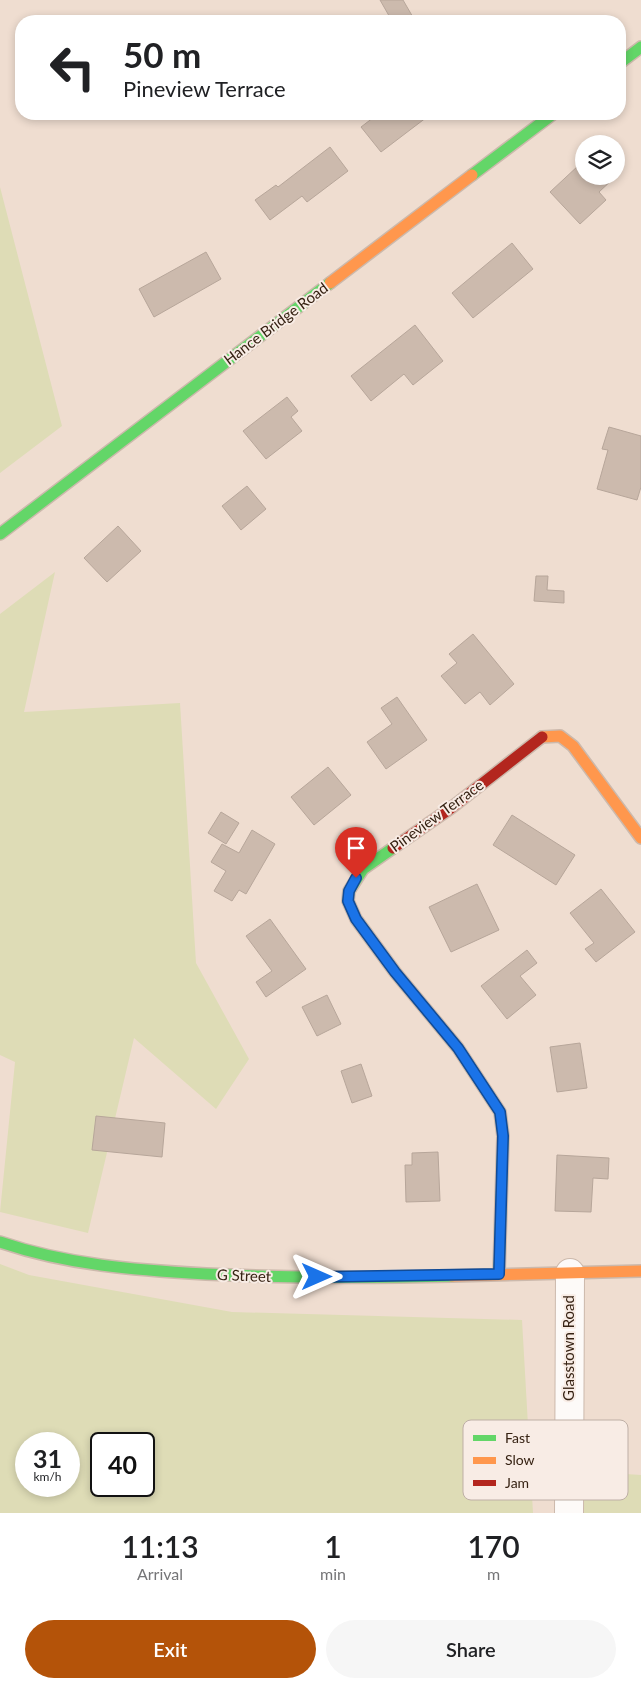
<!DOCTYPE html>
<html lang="en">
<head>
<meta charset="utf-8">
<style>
	body { margin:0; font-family:Lato,sans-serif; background:#f6f6f6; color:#202124; height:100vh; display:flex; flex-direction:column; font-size:19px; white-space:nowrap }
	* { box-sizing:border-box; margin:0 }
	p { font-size:16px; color:#757577 }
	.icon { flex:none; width:28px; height:28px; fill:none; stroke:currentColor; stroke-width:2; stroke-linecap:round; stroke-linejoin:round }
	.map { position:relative; height:1513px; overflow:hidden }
	.side { display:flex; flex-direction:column; background:#fff; flex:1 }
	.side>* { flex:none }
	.guide { position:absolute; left:15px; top:15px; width:611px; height:105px; border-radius:20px; box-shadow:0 2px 8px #0003; background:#fff; color:#202124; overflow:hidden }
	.buttons { position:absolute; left:575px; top:135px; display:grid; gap:10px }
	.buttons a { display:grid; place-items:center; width:50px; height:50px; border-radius:50%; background:#fff; box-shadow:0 2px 8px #0003; font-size:25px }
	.speed { position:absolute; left:15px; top:1432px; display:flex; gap:10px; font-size:25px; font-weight:700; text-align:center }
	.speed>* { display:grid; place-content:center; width:65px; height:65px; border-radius:50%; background:#fff; box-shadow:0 2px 8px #0003; line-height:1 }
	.speed small { font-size:12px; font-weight:400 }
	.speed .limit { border:2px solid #111; border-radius:8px; background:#fff; color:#111 }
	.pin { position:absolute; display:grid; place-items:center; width:42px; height:42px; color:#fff; margin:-51px -21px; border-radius:50% 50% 50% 0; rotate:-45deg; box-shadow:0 0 5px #0007 }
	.pin .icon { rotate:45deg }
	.me { position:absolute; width:55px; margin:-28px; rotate:90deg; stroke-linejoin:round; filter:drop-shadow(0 0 4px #0008) }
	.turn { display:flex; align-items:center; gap:18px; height:105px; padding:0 25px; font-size:22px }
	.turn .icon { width:65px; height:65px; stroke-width:2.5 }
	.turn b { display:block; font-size:35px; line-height:42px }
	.eta { display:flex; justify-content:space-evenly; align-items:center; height:85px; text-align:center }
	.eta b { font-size:30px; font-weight:600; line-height:35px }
	.cta { display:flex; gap:10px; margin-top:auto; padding:10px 25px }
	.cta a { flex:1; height:58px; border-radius:30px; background:#b45309; color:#fff; font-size:20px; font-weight:600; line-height:58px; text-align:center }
	.cta a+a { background:#f6f6f6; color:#202124 }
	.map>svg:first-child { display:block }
	.green { fill:#dedcb6; fill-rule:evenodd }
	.building { fill:#ccbaad; stroke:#b7a69a }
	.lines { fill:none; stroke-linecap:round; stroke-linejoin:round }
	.street-casing { stroke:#ccb9ac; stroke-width:30 }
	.fast-casing { stroke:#ccb9ac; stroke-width:14 }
	.slow-casing { stroke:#ccb9ac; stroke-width:14 }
	.jam-casing { stroke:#ccb9ac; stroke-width:14 }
	.street { stroke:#fdfaf8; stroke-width:28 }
	.fast { stroke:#63d668; stroke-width:11 }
	.slow { stroke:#ff974d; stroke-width:11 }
	.jam { stroke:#b3261e; stroke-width:11 }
	.route-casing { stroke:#114b97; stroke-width:12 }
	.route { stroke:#1a73e8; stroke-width:9 }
	.labels { text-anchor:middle; stroke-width:4; stroke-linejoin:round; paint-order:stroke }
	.street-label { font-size:15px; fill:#362213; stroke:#f8ece5 }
	.key { fill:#f8ece5; stroke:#beafa6; stroke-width:1 }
	.key-label { font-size:14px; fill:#362213 }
</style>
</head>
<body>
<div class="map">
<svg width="641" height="1513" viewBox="0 0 641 1513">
	<rect width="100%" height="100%" fill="#efddd0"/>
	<path class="green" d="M0,187L62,426L0,473Z
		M55,572L24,712L180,703L196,963L249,1059L216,1109L134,1038L88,1233L0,1212L15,1062L0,1055V614Z
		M0,1264L29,1275L232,1312L522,1320L533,1513H0ZM26,1444H69V1486H26ZM101,1444H144V1486H101Z
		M578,1471L641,1475V1513H579Z"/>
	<path class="building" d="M380,0H403L414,19L392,21Z
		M378,114H431L381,152L361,127Z
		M330,147L348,171L307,202L302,196L270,220L255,200L276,185L278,187Z
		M579,165L584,169V176L614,178L599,192L606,200L580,224L550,192Z
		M512,243L533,269L473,318L452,293Z
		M206,252L221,279L154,317L139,289Z
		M415,325L443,361L413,385L404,374L371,401L351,376Z
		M287,397L298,411L291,417L302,431L266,459L243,431Z
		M609,427L641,436V487L637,500L597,489L608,450L602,449Z
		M247,486L266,509L241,530L222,506Z
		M118,526L141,551L107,582L84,558Z
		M536,576H548L547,590L564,591V603L534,601Z
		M473,634L514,684L490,705L480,692L465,704L441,676L457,663L449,654Z
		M397,697L427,740L386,769L367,742L392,724L381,708Z
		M328,767L351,795L314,825L291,797Z
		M221,812L239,823L226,844L208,833Z
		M512,815L575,855L556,885L493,845Z
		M252,830L275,844L246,894L239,890L232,901L214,891L226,871L211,862L222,844L239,853Z
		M477,884L499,930L451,952L429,907Z
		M601,889L635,932L596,962L585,949L594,943L570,913Z
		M270,919L306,969L266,997L256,982L272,971L246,936Z
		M527,950L537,963L520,976L536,995L507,1019L481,986Z
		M327,995L341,1024L317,1036L302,1007Z
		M580,1043L587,1088L557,1092L550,1047Z
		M361,1064L372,1096L352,1103L341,1071Z
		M96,1116L165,1123L162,1157L92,1150Z
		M438,1152L440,1201L406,1202L405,1165H412V1153Z
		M557,1155L609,1158L608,1179L593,1178L591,1212L555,1211Z"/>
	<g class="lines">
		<defs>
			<path id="street" d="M569,1513L570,1273"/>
			<path id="fast" d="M620,63L641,47
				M472,175L553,114
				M0,534L330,283
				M393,848L363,869L349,891L348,901L356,919L395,972L458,1048L500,1112L503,1136L499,1274
				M0,1242C67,1265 135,1270 206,1274C288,1278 370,1278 452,1276"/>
			<path id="slow" d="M330,283L472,175
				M542,737L560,736L573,746L641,838
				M452,1276L641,1271"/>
			<path id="jam" d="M393,848L451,808L542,737"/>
		</defs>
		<use href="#street" class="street-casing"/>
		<use href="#fast" class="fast-casing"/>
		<use href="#slow" class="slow-casing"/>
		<use href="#jam" class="jam-casing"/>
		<use href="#street" class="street"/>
		<use href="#fast" class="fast"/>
		<use href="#slow" class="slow"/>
		<use href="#jam" class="jam"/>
	</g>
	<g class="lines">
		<defs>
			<path id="route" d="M317,1277L499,1274L503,1136L500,1112L458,1048L395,972L356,919L348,901L349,891L356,878"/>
		</defs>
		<use href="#route" class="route-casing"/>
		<use href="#route" class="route"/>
	</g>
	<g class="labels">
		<g class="street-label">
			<text transform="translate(276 324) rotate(-37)" y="5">Hance Bridge Road</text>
			<text transform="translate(437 816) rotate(-36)" y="5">Pineview Terrace</text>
			<text transform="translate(244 1276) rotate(2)" y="5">G Street</text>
			<text transform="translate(569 1348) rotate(-90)" y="5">Glasstown Road</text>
		</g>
	</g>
	<rect x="463" y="1420" width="165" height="80" rx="8" class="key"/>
	<rect x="473" y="1435" width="23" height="6" fill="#63d668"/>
	<rect x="473" y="1457" width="23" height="7" fill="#ff974d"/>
	<rect x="473" y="1480" width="23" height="6" fill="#b3261e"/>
	<g class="key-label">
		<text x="505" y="1443">Fast</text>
		<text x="505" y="1465">Slow</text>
		<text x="505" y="1488">Jam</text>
	</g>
</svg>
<div class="buttons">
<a><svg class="icon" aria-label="layers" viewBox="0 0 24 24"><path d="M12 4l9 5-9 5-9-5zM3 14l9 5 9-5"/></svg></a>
</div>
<div class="speed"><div>31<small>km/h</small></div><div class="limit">40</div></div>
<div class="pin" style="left:356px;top:878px;background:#d93025"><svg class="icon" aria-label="arrive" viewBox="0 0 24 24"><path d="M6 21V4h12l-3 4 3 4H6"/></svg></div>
<svg class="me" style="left:317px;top:1277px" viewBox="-20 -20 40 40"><path d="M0-17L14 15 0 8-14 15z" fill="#1a73e8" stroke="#fff" stroke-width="4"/></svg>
<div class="guide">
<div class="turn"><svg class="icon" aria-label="left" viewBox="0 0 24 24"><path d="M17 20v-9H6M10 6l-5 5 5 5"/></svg><div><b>50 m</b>Pineview Terrace</div></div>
</div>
</div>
<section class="side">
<div class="eta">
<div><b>11:13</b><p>Arrival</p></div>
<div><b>1</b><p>min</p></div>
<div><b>170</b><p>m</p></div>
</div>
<div class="cta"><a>Exit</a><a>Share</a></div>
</section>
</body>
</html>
